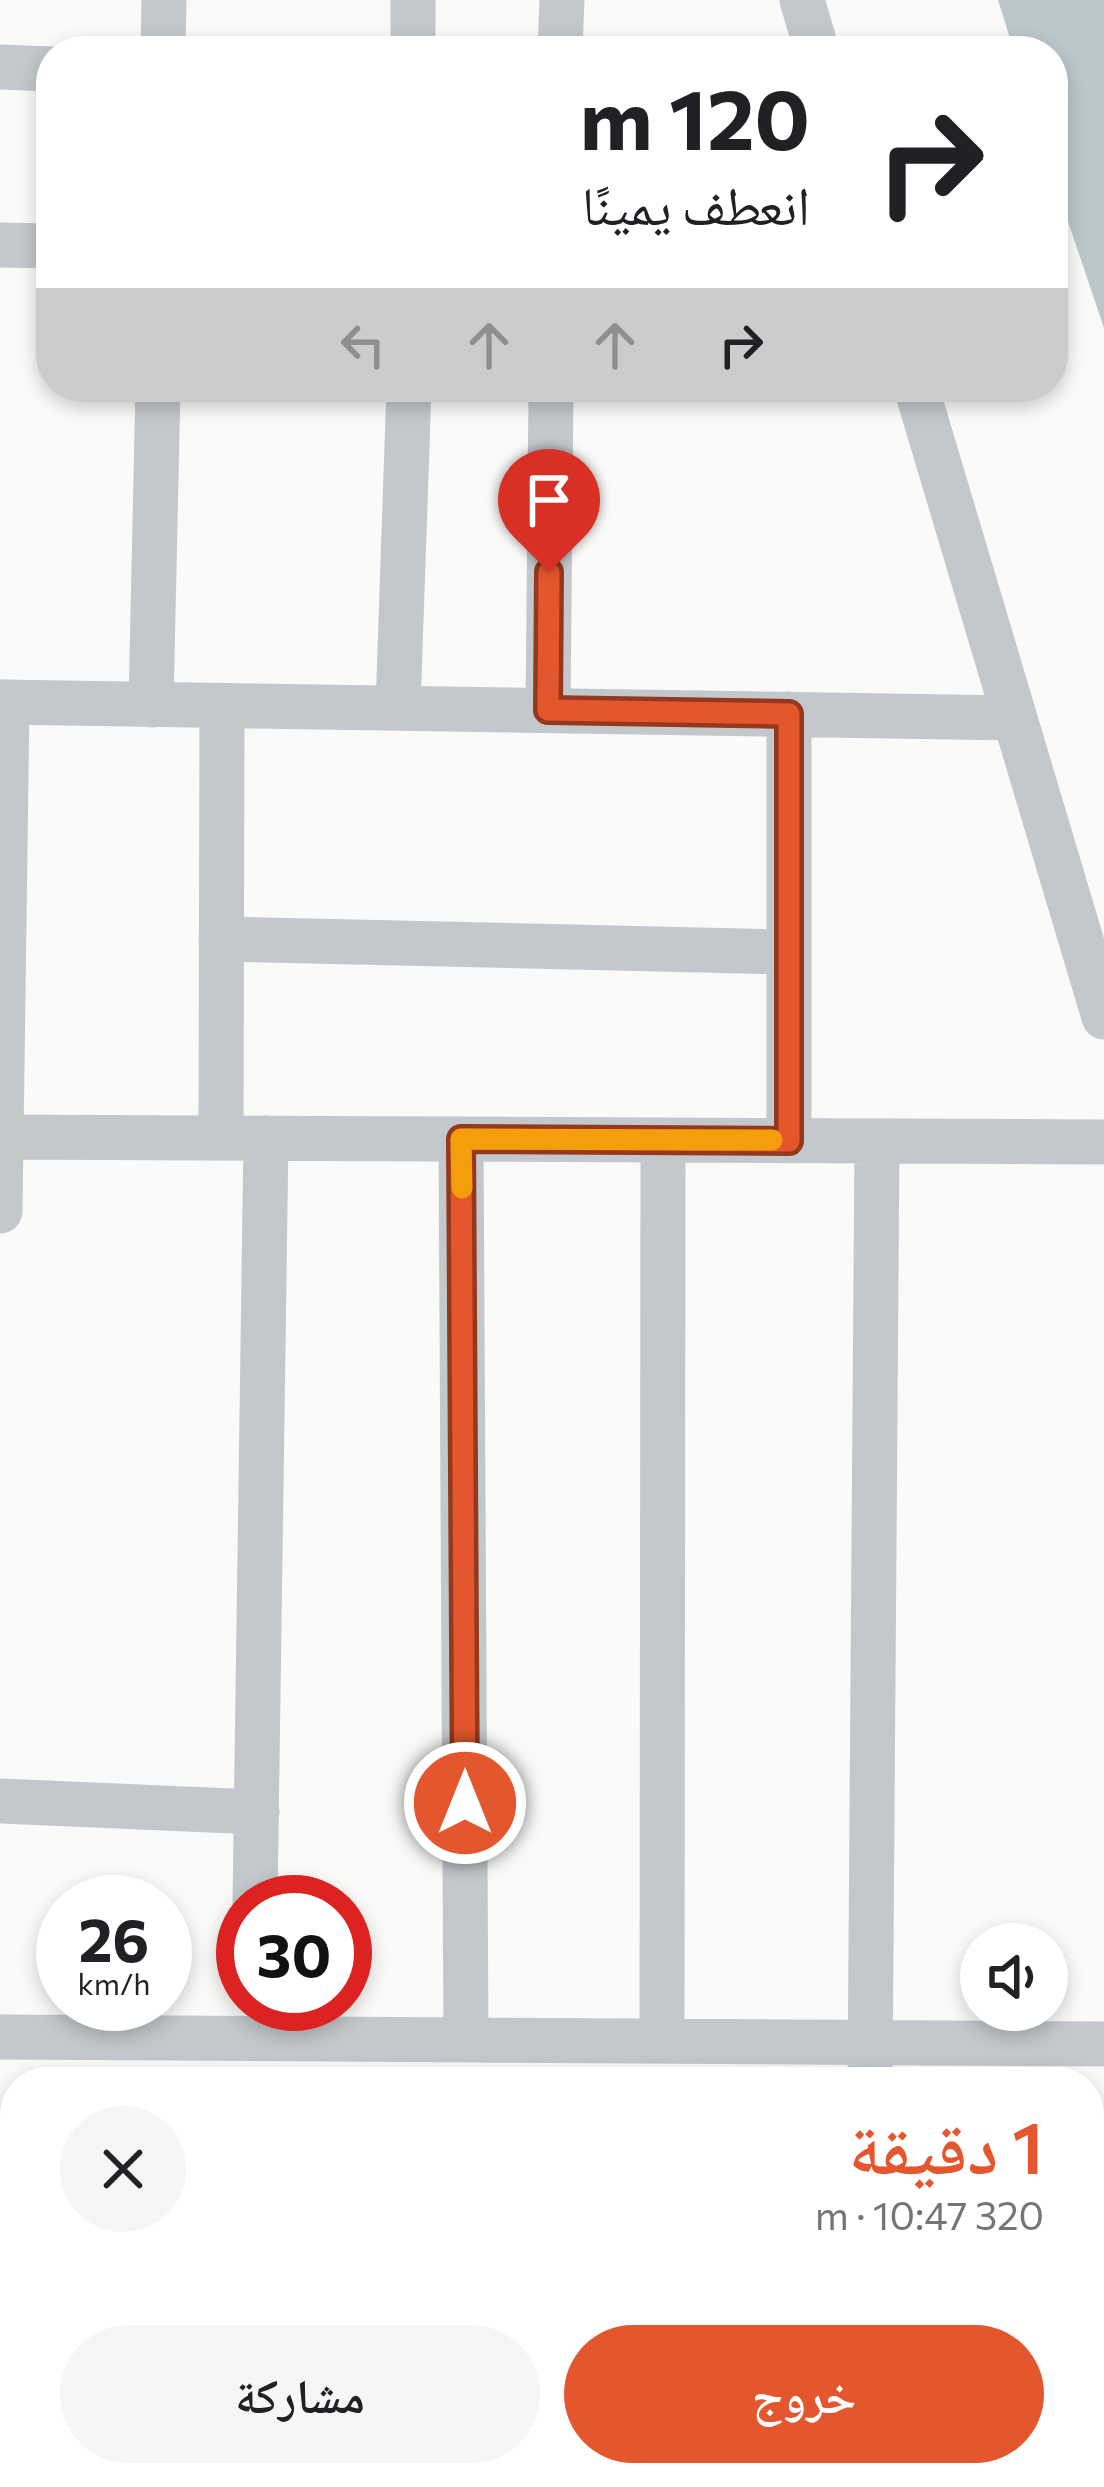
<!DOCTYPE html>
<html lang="ar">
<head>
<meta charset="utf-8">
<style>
	body { margin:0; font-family:Commissioner,"Noto Naskh Arabic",sans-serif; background:#f6f6f6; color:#202124; direction:rtl; height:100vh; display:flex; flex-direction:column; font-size:45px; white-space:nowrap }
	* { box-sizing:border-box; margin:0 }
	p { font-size:39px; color:#757577 }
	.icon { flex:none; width:66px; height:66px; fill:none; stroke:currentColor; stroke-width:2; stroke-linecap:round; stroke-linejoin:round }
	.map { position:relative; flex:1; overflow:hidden; direction:ltr }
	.details { position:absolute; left:0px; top:2067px; width:1104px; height:420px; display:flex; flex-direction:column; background:#fff; border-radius:48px 48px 0 0; box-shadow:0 6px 18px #0003; direction:rtl }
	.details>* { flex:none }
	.hud { position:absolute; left:36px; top:36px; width:1032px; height:366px; border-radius:48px; box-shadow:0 6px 18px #0003; direction:rtl; background:#fff; color:#202124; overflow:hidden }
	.tools { position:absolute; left:960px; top:1923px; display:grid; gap:24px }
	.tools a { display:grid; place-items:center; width:108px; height:108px; border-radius:50%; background:#fff; box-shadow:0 6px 18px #0003; font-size:60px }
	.speed { position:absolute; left:36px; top:1875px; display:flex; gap:24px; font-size:60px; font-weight:700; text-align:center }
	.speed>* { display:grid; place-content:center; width:156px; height:156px; border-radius:50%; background:#fff; box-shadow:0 6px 18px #0003; line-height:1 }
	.speed small { font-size:30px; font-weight:400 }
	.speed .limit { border:18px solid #d22; background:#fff; color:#111 }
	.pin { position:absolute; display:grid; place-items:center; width:102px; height:102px; color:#fff; margin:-123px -51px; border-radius:50% 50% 50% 0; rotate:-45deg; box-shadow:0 0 12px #0007 }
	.pin .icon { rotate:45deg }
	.me { position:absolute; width:132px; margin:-66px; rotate:0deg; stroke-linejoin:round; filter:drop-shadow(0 0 9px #0008) }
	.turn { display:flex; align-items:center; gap:42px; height:252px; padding:0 60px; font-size:54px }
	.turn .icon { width:156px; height:156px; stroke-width:2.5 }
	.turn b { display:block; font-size:84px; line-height:102px }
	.lanes { display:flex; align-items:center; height:114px; padding:0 60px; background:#0003; justify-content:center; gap:60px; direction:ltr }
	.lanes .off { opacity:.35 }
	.round { display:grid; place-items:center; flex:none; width:126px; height:126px; border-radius:63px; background:#f6f6f6 }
	.overview { display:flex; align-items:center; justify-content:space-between; height:204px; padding:0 60px }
	h1 { font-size:72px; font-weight:600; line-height:90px; color:#e4572e }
	.primary-button { display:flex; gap:24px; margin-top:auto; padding:24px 60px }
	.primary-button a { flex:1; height:138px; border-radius:72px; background:#e4572e; color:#fff; font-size:48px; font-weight:600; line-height:138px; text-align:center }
	.primary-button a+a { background:#f6f6f6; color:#202124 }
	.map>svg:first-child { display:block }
	.water { fill:#bbc7cb }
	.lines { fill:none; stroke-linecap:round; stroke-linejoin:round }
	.minor { stroke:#c3c8cc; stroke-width:45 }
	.route-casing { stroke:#94391e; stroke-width:30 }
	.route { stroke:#e4572e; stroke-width:21 }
	.slow { stroke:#f59e0b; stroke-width:21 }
</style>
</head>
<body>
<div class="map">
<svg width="1104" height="2487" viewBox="0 0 1104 2487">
	<rect width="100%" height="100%" fill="#fafaf8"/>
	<path class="water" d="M998,0H1104V328L1053,177V51H1014Z"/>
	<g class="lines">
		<path class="minor" d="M413,0V51
			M802,0L817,51
			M163,51L164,0
			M560,51L562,0
			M0,67L51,69
			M0,245L51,246
			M916,387L1104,1017
			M0,702L1015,718
			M151,705L158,387
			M398,708L409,387
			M548,710L551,387
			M789,714V1141
			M221,939L789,952
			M1,1137L1104,1142
			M221,1138L222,706
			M461,1139L466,2040
			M0,1211L7,702
			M0,1801L257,1812
			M255,1902L266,1138
			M0,2037L1104,2044
			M662,2041L663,1140
			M870,2082L877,1141
			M0,2305L15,2314
			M1089,2327H1104"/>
	</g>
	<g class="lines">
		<defs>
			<path id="route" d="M465,1803L461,1139L789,1141V714L548,710L549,572"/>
		</defs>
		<use href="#route" class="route-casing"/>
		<use href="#route" class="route"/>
		<path class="slow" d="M462,1188L461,1139L772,1140"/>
	</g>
</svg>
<div class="tools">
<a><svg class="icon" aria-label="sound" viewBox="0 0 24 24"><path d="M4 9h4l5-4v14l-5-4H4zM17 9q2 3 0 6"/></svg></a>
</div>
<div class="speed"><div>26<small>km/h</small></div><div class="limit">30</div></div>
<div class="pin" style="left:549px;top:572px;background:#d93025"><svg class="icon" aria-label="arrive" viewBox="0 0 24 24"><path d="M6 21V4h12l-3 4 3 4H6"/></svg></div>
<svg class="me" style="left:465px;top:1803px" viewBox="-20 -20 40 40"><circle r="17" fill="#e4572e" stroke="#fff" stroke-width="3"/><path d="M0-11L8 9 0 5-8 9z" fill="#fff"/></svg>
<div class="hud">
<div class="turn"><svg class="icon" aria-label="right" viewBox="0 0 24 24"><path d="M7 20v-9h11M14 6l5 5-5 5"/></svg><div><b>120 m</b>انعطف يمينًا</div></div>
<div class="lanes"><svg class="icon off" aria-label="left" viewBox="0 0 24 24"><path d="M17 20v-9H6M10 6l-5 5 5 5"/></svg><svg class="icon off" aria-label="ahead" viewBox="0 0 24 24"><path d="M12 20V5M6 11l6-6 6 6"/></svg><svg class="icon off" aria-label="ahead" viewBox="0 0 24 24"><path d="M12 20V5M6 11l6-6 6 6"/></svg><svg class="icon" aria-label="right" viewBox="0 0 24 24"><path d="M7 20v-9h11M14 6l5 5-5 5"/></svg></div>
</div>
<section class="details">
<div class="overview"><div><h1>1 دقيقة</h1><p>320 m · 10:47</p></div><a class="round"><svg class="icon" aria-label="close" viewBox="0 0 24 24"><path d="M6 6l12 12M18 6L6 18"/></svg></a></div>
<div class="primary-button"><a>خروج</a><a>مشاركة</a></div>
</section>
</div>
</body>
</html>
